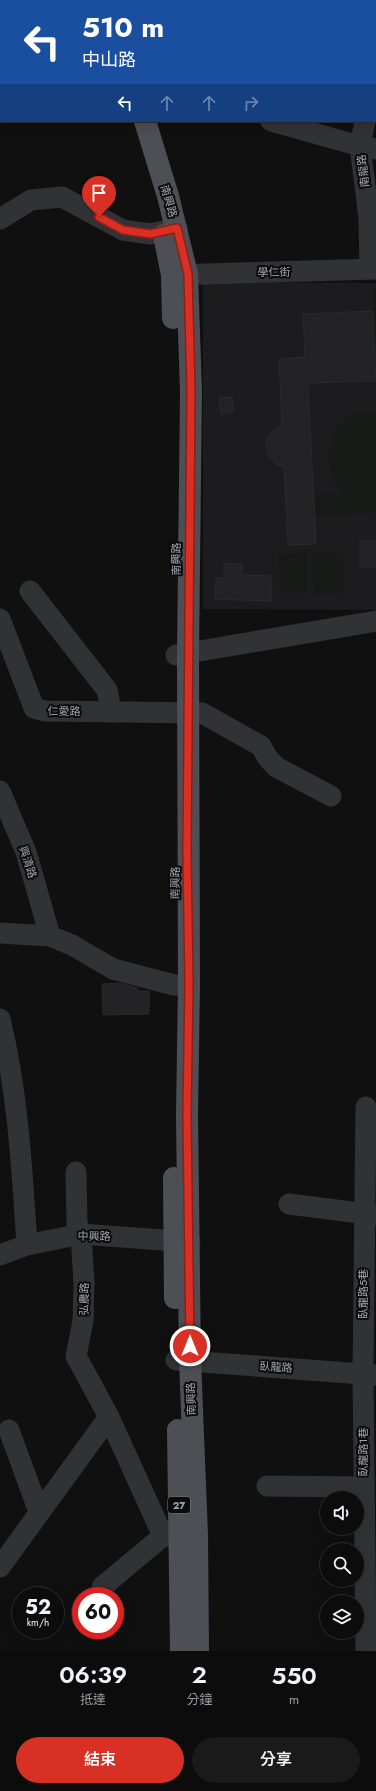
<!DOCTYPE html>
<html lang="zh-TW">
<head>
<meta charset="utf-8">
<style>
	body { margin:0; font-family:Jost,"Noto Sans TC",sans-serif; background:#1a1a1b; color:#f1f3f6; height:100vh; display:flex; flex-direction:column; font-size:15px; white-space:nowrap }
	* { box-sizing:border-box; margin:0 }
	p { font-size:13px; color:#9a9b9d }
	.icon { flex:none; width:22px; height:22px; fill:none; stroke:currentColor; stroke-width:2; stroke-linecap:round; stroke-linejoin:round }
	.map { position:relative; height:1651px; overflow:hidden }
	.sheet { display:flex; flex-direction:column; background:#0c0c0d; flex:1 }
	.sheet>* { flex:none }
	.banner { position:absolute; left:0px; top:0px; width:376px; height:122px; box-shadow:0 4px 16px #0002,0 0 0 1px #2c2c2e; background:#1a4fa0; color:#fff; overflow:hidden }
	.tools { position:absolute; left:320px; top:1491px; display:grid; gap:8px }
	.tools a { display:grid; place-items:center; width:44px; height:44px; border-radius:50%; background:#0c0c0d; box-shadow:0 4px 16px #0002,0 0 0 1px #2c2c2e; font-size:20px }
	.speed { position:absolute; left:12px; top:1587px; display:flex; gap:8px; font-size:20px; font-weight:700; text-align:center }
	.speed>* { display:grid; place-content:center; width:52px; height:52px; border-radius:50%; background:#0c0c0d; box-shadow:0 4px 16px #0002,0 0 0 1px #2c2c2e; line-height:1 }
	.speed small { font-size:10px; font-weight:400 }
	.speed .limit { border:6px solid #d22; background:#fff; color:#111 }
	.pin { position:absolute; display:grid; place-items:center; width:34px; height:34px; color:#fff; margin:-41px -17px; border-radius:50% 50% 50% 0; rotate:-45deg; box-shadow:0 0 4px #0007 }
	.pin .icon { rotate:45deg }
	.me { position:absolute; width:44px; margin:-22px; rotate:0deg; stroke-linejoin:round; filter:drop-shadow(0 0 3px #0008) }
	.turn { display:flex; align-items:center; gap:14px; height:84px; padding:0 16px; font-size:18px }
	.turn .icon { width:52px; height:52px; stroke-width:2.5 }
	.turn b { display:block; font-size:28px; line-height:34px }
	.lanes { display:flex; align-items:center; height:38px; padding:0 16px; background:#0003; justify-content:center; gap:20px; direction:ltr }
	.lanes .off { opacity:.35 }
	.eta { display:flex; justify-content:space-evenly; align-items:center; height:68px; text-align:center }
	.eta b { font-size:24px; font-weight:600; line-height:28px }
	.button { display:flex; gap:8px; margin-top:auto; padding:8px 16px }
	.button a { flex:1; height:46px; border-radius:24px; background:#d93025; color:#fff; font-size:16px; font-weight:600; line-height:46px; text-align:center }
	.button a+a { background:#1a1a1b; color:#f1f3f6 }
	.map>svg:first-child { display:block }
	.built { fill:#1c1c1e }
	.green { fill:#161b17 }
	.building { fill:#232325; stroke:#2a2a2d }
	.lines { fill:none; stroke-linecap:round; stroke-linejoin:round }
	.minor { stroke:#313236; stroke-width:21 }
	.major { stroke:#4d4f55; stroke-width:22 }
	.route-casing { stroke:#8d1f18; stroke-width:10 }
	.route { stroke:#d93025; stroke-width:7 }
	.labels { text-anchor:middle; stroke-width:4; stroke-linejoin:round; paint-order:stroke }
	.shield { fill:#0b0b0c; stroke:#747880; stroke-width:1 }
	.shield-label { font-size:10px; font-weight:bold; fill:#a1a7b1 }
	.street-label { font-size:11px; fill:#a1a7b1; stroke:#0b0b0c }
</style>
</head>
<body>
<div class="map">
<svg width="376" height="1651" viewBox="0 0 376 1651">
	<rect width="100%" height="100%" fill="#101011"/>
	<path class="built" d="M203,282L376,283V610L203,609Z"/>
	<path class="green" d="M373,289H376V348Z
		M376,411V513L316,515L315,494L342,493C339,488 335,482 332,476C325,458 331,424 351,415C359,412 368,412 376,411Z
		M306,553L307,593H280L279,554Z
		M313,553H343V593L314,594Z"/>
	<path class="building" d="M373,311L376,381L308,383L316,544L288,545L284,467L277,465L271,458L268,454L266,447V440L270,433L282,425L279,359L305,357L303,314Z
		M232,397L233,412L221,414L219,398Z
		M360,541H376V567H360Z
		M224,564H242V575L271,576V601L215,599L216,578H224Z
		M120,983L137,988V991H149V1014L103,1015L102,984Z"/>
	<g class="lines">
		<path class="minor" d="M320,0L324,1
			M375,14H376
			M375,81L376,78
			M271,121L360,146L376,149
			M365,121L360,146L369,218L370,269
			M0,219L31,200L62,197L123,230L150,234L177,228
			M172,275L376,269
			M30,591L107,690L111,711
			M0,619L34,708L45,711L202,713L261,746L267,757L276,767L331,796
			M176,655L376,621
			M0,791L26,852L50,936
			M0,933L50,936L72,945L113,969L174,985H189
			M0,1019C18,1093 22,1169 27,1245
			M76,1172L77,1224L81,1234L84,1283L83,1321L76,1356L109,1417L163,1536
			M289,1204L376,1215
			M0,1255L27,1245L81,1234L190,1242
			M176,1360L375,1375
			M9,1430L39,1512
			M267,1486L363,1487
			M0,1567L109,1417
			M102,1587L163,1536H176
			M366,1651L363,1374L366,1107"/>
		<path class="major" d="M94,0V1
			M145,121L168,196L187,274L191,391L188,654L189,985L187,1115L190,1360L197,1535L198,1651
			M164,235L172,275L173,318
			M174,1178L175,1298
			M178,1430L181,1651"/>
	</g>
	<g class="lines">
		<defs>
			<path id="route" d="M99,217L123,230L150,234L177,228L188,274L191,391L187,851L189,985L187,1115L190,1346"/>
		</defs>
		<use href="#route" class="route-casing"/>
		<use href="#route" class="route"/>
	</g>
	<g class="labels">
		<rect class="shield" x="168" y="1497" width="22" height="16" rx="3"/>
		<g class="shield-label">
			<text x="179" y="1509">27</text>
		</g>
		<g class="street-label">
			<text transform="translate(363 171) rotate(-97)" y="4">南龍路</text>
			<text transform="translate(169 201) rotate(74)" y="4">南興路</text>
			<text transform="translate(274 272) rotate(-1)" y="4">學仁街</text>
			<text transform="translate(176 559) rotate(-90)" y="4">南興路</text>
			<text transform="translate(64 711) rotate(1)" y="4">仁愛路</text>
			<text transform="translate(28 862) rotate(72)" y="4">興清路</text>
			<text transform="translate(175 883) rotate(-89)" y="4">南興路</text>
			<text transform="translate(94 1236) rotate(1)" y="4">中興路</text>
			<text transform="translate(363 1294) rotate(-90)" y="4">臥龍路5巷</text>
			<text transform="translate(84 1299) rotate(-89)" y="4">弘農路</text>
			<text transform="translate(276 1367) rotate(4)" y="4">臥龍路</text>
			<text transform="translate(191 1399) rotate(-92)" y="4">南興路</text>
			<text transform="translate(363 1452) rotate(-90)" y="4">臥龍路1巷</text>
		</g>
	</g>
</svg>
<div class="tools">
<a><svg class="icon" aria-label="sound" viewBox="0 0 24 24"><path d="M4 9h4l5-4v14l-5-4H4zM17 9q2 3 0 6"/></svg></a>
<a><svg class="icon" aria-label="search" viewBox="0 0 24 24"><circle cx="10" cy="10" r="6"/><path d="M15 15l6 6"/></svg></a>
<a><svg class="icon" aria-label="layers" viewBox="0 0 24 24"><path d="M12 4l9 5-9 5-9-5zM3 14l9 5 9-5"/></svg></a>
</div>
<div class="speed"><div>52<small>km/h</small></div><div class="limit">60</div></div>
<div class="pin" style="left:99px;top:217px;background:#d93025"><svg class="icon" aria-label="arrive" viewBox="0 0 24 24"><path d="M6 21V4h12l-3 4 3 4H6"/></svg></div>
<svg class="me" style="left:190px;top:1346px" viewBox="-20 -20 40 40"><circle r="17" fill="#d93025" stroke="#fff" stroke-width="3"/><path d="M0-11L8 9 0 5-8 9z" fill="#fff"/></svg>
<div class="banner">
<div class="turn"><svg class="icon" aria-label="left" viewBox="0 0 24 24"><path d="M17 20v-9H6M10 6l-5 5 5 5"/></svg><div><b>510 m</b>中山路</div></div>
<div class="lanes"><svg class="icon" aria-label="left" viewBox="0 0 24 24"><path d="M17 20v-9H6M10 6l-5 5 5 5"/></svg><svg class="icon off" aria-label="ahead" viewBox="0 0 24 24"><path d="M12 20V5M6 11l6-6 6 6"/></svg><svg class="icon off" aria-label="ahead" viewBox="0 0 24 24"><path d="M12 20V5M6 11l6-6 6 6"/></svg><svg class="icon off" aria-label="right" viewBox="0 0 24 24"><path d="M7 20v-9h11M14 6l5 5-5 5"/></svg></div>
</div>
</div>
<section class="sheet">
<div class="eta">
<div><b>06:39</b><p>抵達</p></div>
<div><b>2</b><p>分鐘</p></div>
<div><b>550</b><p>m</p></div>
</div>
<div class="button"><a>結束</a><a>分享</a></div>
</section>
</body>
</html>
